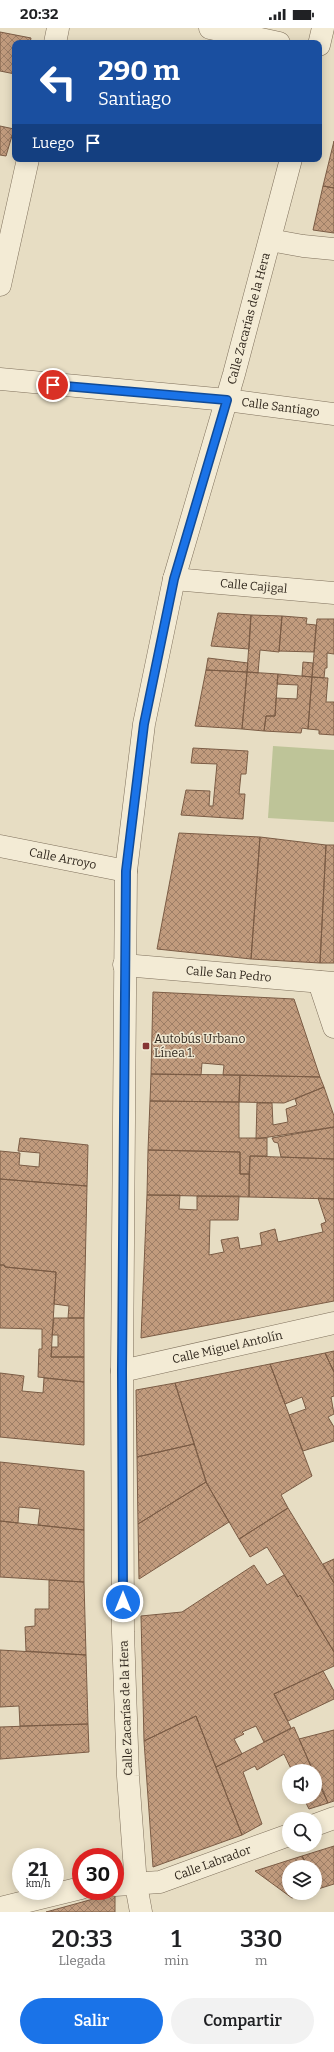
<!DOCTYPE html>
<html lang="es">
<head>
<meta charset="utf-8">
<style>
	body { margin:0; font-family:Bitter,serif; background:#f2f2f2; color:#202124; height:100vh; display:flex; flex-direction:column; font-size:15px; white-space:nowrap }
	* { box-sizing:border-box; margin:0 }
	p { font-size:13px; color:#757577 }
	.icon { flex:none; width:22px; height:22px; fill:none; stroke:currentColor; stroke-width:2; stroke-linecap:round; stroke-linejoin:round }
	.map { position:relative; height:1884px; overflow:hidden }
	.drawer { display:flex; flex-direction:column; background:#fff; flex:1 }
	.drawer>* { flex:none }
	.banner { position:absolute; left:12px; top:12px; width:310px; height:122px; border-radius:8px; box-shadow:0 2px 10px #0003; background:#1a4fa0; color:#fff; overflow:hidden }
	.buttons { position:absolute; left:282px; top:1736px; display:grid; gap:8px }
	.buttons a { display:grid; place-items:center; width:40px; height:40px; border-radius:50%; background:#fff; box-shadow:0 2px 10px #0003; font-size:20px }
	.speed { position:absolute; left:12px; top:1820px; display:flex; gap:8px; font-size:20px; font-weight:700; text-align:center }
	.speed>* { display:grid; place-content:center; width:52px; height:52px; border-radius:50%; background:#fff; box-shadow:0 2px 10px #0003; line-height:1 }
	.speed small { font-size:10px; font-weight:400 }
	.speed .limit { border:6px solid #d22; background:#fff; color:#111 }
	.pin { position:absolute; display:grid; place-items:center; width:34px; height:34px; color:#fff; margin:-17px; border:2px solid #fff; border-radius:50%; box-shadow:0 1px 4px #0007 }
	.me { position:absolute; width:44px; margin:-22px; rotate:0deg; stroke-linejoin:round; filter:drop-shadow(0 0 3px #0008) }
	.turn { display:flex; align-items:center; gap:14px; height:84px; padding:0 20px; font-size:18px }
	.turn .icon { width:52px; height:52px; stroke-width:2.5 }
	.turn b { display:block; font-size:28px; line-height:34px }
	.then { display:flex; align-items:center; height:38px; padding:0 20px; background:#0003; gap:8px; font-size:15px }
	.eta { display:flex; justify-content:space-evenly; align-items:center; height:68px; text-align:center }
	.eta b { font-size:24px; font-weight:600; line-height:28px }
	.cta { display:flex; gap:8px; margin-top:auto; padding:8px 20px }
	.cta a { flex:1; height:46px; border-radius:24px; background:#1a73e8; color:#fff; font-size:16px; font-weight:600; line-height:46px; text-align:center }
	.cta a+a { background:#f2f2f2; color:#202124 }
	.status { display:flex; justify-content:space-between; align-items:center; height:28px; padding:0 20px; background:#fff; direction:ltr }
	.status svg { height:11px; fill:currentColor }
	.map>svg:first-child { display:block }
	.green { fill:#bec498 }
	.building { fill:url(#building-cross-hatch); stroke:#7b5c45 }
	.lines { fill:none; stroke-linecap:round; stroke-linejoin:round }
	.street-casing { stroke:#7f705c; stroke-width:23 }
	.street { stroke:#f3ebd5; stroke-width:22 }
	.route-casing { stroke:#114b97; stroke-width:10 }
	.route { stroke:#1a73e8; stroke-width:7 }
	.poi-dot { fill:#863534; stroke:#f0e8d1; stroke-width:1.5 }
	.labels { text-anchor:middle; stroke-width:3; stroke-linejoin:round; paint-order:stroke }
	.street-label { font-size:12px; fill:#31281e; stroke:#f0e8d1 }
	.poi-label { font-size:12px; fill:#31281e; stroke:#f0e8d1; text-anchor:start }
</style>
</head>
<body>
<div class="status"><b>20:32</b><svg viewBox="0 0 49 12"><path d="M0 12V9h3v3zM5 12V6h3v6zM10 12V3h3v9zM15 12V0h3v12zM26 1h20v11H26zM47 4h2v5h-2z"/></svg></div>
<div class="map">
<svg width="334" height="1884" viewBox="0 0 334 1884">
	<defs>
		<pattern id="building-cross-hatch" width="8" height="8" patternUnits="userSpaceOnUse"><rect width="8" height="8" fill="#c19b7d"/><path d="M0 0l8 8M0 8l8-8" fill="none" stroke="#9d7e66"/></pattern>
	</defs>
	<rect width="100%" height="100%" fill="#e7ddc3"/>
	<path class="green" d="M273,718L334,722V794L268,790Z"/>
	<path class="building" d="M0,4L31,10L30,15H15V46L0,43Z
		M0,98L14,101L6,128L0,127Z
		M334,113V160L323,158Z
		M323,158L334,160V205L313,202Z
		M218,585L251,587L249,621L211,618Z
		M251,587L282,588L279,624L260,622L258,645L247,644Z
		M282,588L307,590L306,596L316,597L314,624L279,623Z
		M317,591H334V626L327,625V640H325L324,650L312,649Z
		M208,630L248,635L247,644L206,642Z
		M303,634L313,635L312,649L302,648Z
		M206,642L247,644L242,701L195,698Z
		M247,644L278,646L275,688H266L264,703L242,701Z
		M278,646L312,649L308,701L302,700L301,705L264,703L266,688H275L276,670L297,671L298,657L277,656Z
		M312,649L328,650L326,674H334V707L319,706V702L308,701Z
		M193,720L248,723L246,746H241L239,766H245L243,791L181,787L186,762L210,763L209,778H213L217,736L191,735Z
		M179,805L260,809L251,931L157,921Z
		M260,809L326,817L320,935L251,931Z
		M326,817H334V935H320Z
		M153,964L294,971L320,1049L223,1047L224,1037L202,1035L201,1047L151,1046Z
		M151,1046L240,1047L239,1074L150,1073Z
		M240,1047L320,1049L324,1059L284,1075L239,1074Z
		M324,1059L334,1088V1099L256,1111L257,1075H272L273,1097L288,1094L286,1081L297,1077L295,1071Z
		M150,1073L239,1074V1110H267V1128H250L249,1146H240V1124L148,1122Z
		M334,1099V1131L281,1129L278,1115L274,1114L272,1110Z
		M20,1110L88,1117L87,1158L0,1151V1123L20,1125L19,1137L39,1139L40,1125L18,1123Z
		M148,1122L240,1124V1146H249V1169L147,1167Z
		M250,1128L334,1131V1171L249,1169Z
		M0,1151L87,1158L84,1290H68L69,1278L54,1276L56,1244L5,1239L4,1237H0Z
		M147,1167H180L179,1181L197,1182V1168H239L238,1192H210L209,1227L224,1224L221,1212L238,1209L240,1221L262,1217L260,1205L275,1201L278,1214L323,1204L321,1196L326,1194L318,1170L334,1171V1273L141,1310Z
		M0,1237H4L5,1239L56,1244L51,1329H84V1354L38,1349L39,1321H42V1301L0,1300Z
		M54,1290H84V1329H51L52,1319H58V1307H52Z
		M334,1323V1344L325,1325Z
		M325,1325L334,1344V1368L331,1369L334,1386L328,1389L334,1399V1413L303,1423L289,1387L306,1381L302,1369L285,1376L270,1336Z
		M270,1336L312,1448L281,1467L288,1480L239,1511L207,1456L175,1355Z
		M0,1345L24,1348L22,1363L43,1365L44,1350L84,1354V1417L0,1409Z
		M175,1355L194,1416L137,1429L136,1362Z
		M194,1416L206,1454L138,1496L137,1429Z
		M0,1434L84,1443V1502L38,1497L40,1481L19,1479L18,1495L0,1493Z
		M206,1454L229,1494L139,1551L138,1496Z
		M288,1480L334,1555V1624L300,1567L298,1569L267,1519L250,1529L239,1511Z
		M0,1493L84,1502V1554L0,1549Z
		M334,1531V1555L323,1536Z
		M254,1537L267,1557L284,1547L298,1569L300,1567L334,1624V1638L274,1666L291,1700L264,1714L256,1698L242,1704L244,1706L234,1711L242,1726L216,1739L196,1688L144,1713L141,1588L182,1584Z
		M49,1552L84,1554L86,1627L26,1623L25,1599L35,1598V1581H49Z
		M0,1622L86,1627L88,1696L20,1698L19,1678L0,1679Z
		M323,1643L334,1663V1671L288,1693L274,1666Z
		M196,1688L242,1807L153,1839L144,1713Z
		M88,1696L89,1724L0,1731V1699Z
		M294,1699L313,1743H292L284,1726L257,1742L255,1738L243,1744L262,1796L242,1807L216,1739Z
		M334,1702V1773L328,1775L315,1743H313L299,1711Z
		M315,1747L328,1775L309,1781L303,1769H315Z
		M334,1818V1856L318,1861L315,1854V1839H308L302,1828Z
		M302,1828L308,1839H289V1865H306L292,1870L255,1843Z
		M115,1865V1884H46Z"/>
	<g class="lines">
		<defs>
			<g id="street">
				<path d="M210,0L279,15"/>
				<path d="M55,15L58,0"/>
				<path d="M319,17L323,0"/>
				<path d="M270,212L303,218L334,221"/>
				<path d="M0,257L28,131"/>
				<path id="s1" d="M0,351L227,372L334,386"/>
				<path id="s2" d="M174,551L334,565"/>
				<path id="s3" d="M0,818L126,843"/>
				<path id="s4" d="M124,937L334,955"/>
				<path d="M319,954L334,999"/>
				<path id="s5" d="M122,1343L334,1295"/>
				<path d="M315,1797L334,1790"/>
				<path id="s6" d="M115,1857L160,1854L289,1807"/>
				<path d="M0,1880L81,1860"/>
				<path id="s7" d="M141,1884L136,1857L128,1748L123,1604L122,1343L126,843L144,696L174,551L234,346L291,131"/>
			</g>
		</defs>
		<use href="#street" class="street-casing"/>
		<use href="#street" class="street"/>
	</g>
	<g class="lines">
		<defs>
			<path id="route" d="M53,357L227,372L174,551L144,696L126,843L122,1343L123,1574"/>
		</defs>
		<use href="#route" class="route-casing"/>
		<use href="#route" class="route"/>
	</g>
	<rect class="poi-dot" x="142" y="1014" width="8" height="8" rx="2"/>
	<g class="labels">
		<g class="street-label">
			<text dy="4" stroke="none"><textPath href="#s7" startOffset="1609">Calle Zacarías de la Hera</textPath></text>
			<text dy="4" stroke="none"><textPath href="#s1" startOffset="282">Calle Santiago</textPath></text>
			<text dy="4" stroke="none"><textPath href="#s2" startOffset="80">Calle Cajigal</textPath></text>
			<text dy="4" stroke="none"><textPath href="#s3" startOffset="64">Calle Arroyo</textPath></text>
			<text dy="4" stroke="none"><textPath href="#s4" startOffset="105">Calle San Pedro</textPath></text>
			<text dy="4" stroke="none"><textPath href="#s5" startOffset="108">Calle Miguel Antolín</textPath></text>
			<text transform="translate(126 1680) rotate(-92)" y="4">Calle Zacarías de la Hera</text>
			<text dy="4" stroke="none"><textPath href="#s6" startOffset="101">Calle Labrador</textPath></text>
		</g>
		<g class="poi-label">
			<text x="154" y="1015">Autobús Urbano<tspan x="154" dy="14">Línea 1.</tspan></text>
		</g>
	</g>
</svg>
<div class="buttons">
<a><svg class="icon" aria-label="sound" viewBox="0 0 24 24"><path d="M4 9h4l5-4v14l-5-4H4zM17 9q2 3 0 6"/></svg></a>
<a><svg class="icon" aria-label="search" viewBox="0 0 24 24"><circle cx="10" cy="10" r="6"/><path d="M15 15l6 6"/></svg></a>
<a><svg class="icon" aria-label="layers" viewBox="0 0 24 24"><path d="M12 4l9 5-9 5-9-5zM3 14l9 5 9-5"/></svg></a>
</div>
<div class="speed"><div>21<small>km/h</small></div><div class="limit">30</div></div>
<div class="pin" style="left:53px;top:357px;background:#d93025"><svg class="icon" aria-label="arrive" viewBox="0 0 24 24"><path d="M6 21V4h12l-3 4 3 4H6"/></svg></div>
<svg class="me" style="left:123px;top:1574px" viewBox="-20 -20 40 40"><circle r="17" fill="#1a73e8" stroke="#fff" stroke-width="3"/><path d="M0-11L8 9 0 5-8 9z" fill="#fff"/></svg>
<div class="banner">
<div class="turn"><svg class="icon" aria-label="left" viewBox="0 0 24 24"><path d="M17 20v-9H6M10 6l-5 5 5 5"/></svg><div><b>290 m</b>Santiago</div></div>
<div class="then">Luego<svg class="icon" aria-label="arrive" viewBox="0 0 24 24"><path d="M6 21V4h12l-3 4 3 4H6"/></svg></div>
</div>
</div>
<section class="drawer">
<div class="eta">
<div><b>20:33</b><p>Llegada</p></div>
<div><b>1</b><p>min</p></div>
<div><b>330</b><p>m</p></div>
</div>
<div class="cta"><a>Salir</a><a>Compartir</a></div>
</section>
</body>
</html>
